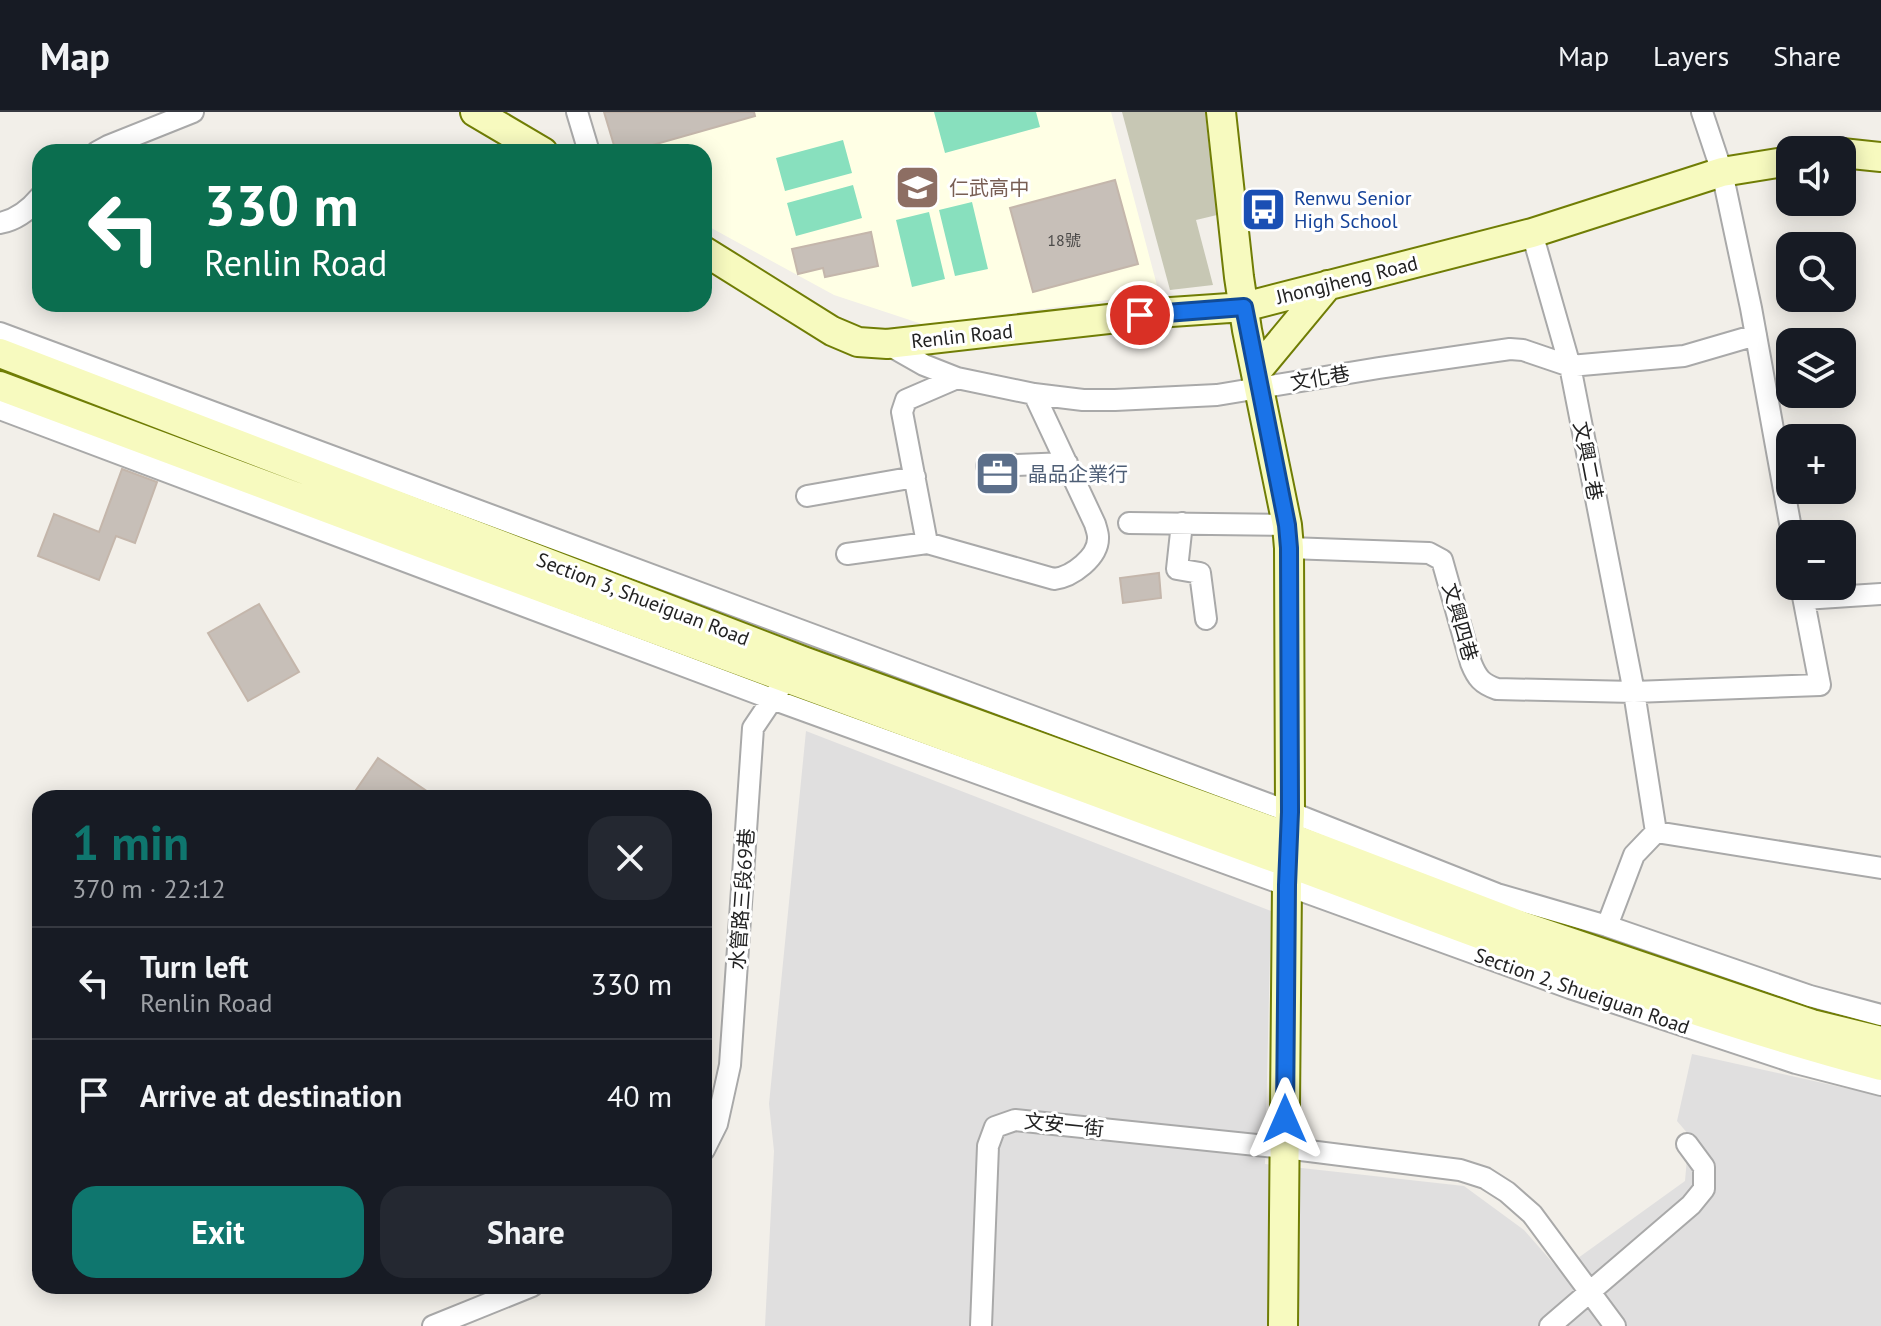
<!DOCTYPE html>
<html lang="en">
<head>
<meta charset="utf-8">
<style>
	body { margin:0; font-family:"PT Sans","Noto Sans TC",sans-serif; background:#242831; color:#f1f3f6; height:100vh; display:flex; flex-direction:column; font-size:30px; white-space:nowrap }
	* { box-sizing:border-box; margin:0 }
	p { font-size:26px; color:#9ea1a6 }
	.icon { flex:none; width:44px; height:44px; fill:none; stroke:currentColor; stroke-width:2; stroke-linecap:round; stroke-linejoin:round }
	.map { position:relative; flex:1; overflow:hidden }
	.panel { position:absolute; left:32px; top:678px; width:680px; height:504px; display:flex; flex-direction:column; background:#171b24; border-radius:24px; box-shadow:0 4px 20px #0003 }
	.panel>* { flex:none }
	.guide { position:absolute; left:32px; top:32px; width:680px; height:168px; border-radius:24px; box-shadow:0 4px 20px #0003; background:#0b6e4f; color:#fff; overflow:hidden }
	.controls { position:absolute; left:1776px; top:24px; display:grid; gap:16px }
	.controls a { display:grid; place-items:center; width:80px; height:80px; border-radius:16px; background:#171b24; box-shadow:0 4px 20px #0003; font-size:40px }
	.pin { position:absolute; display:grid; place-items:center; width:68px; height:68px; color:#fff; margin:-34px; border:4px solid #fff; border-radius:50%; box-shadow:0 2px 8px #0007 }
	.me { position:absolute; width:88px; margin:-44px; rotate:0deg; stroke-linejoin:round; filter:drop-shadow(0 0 6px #0008) }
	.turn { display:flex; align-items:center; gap:28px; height:168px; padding:0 40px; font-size:36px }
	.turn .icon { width:104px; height:104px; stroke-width:2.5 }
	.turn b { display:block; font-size:56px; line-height:68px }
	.round { display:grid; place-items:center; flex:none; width:84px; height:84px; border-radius:24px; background:#242831 }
	.summary { display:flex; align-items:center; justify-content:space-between; height:136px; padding:0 40px }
	h1 { font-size:48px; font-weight:600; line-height:60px; color:#0f766e }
	.cta { display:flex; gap:16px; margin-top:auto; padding:16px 40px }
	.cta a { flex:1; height:92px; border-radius:24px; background:#0f766e; color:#fff; font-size:32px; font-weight:600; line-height:92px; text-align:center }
	.cta a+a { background:#242831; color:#f1f3f6 }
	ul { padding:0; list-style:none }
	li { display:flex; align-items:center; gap:24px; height:112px; padding:0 40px; border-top:2px solid #363941 }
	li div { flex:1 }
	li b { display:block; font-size:30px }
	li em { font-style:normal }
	header { display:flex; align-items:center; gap:48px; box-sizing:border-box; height:112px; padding:0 40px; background:#171b24; border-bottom:2px solid #363941 }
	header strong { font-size:38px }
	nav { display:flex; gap:44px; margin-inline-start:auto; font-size:28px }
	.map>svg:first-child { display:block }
	.residential { fill:#e0dfdf }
	.education { fill:#ffffe5 }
	.construction { fill:#c7c7b4 }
	.pitch { fill:#88e0be }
	.building { fill:#c7bfb8; stroke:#c4b6ab; stroke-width:2 }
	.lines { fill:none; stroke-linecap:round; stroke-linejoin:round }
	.street-casing { stroke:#a9a9a9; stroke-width:24 }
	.secondary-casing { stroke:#707d05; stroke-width:32 }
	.street { stroke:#fff; stroke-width:20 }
	.secondary { stroke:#f7fabf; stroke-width:28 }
	.route-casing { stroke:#114b97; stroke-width:20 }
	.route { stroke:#1a73e8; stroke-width:14 }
	.labels { text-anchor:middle; stroke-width:6; stroke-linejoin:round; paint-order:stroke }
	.number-label { font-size:16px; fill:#4b4948 }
	.education-label { font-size:20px; fill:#785e54; stroke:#fff; text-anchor:start }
	.transit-label { font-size:20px; fill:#164399; stroke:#fff; text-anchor:start }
	.street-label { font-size:20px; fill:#222; stroke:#fff }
	.service-label { font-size:20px; fill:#4e5e75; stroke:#fff; text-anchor:start }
</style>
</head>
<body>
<header>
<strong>Map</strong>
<nav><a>Map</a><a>Layers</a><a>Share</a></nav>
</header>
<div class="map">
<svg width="1881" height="1214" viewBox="0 0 1881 1214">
	<rect width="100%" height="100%" fill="#f2efe9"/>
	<path class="residential" d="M806,619L1271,799L1265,1052L1464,1074L1524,1118L1560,1159L1685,1069L1689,1023L1677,1009L1692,942L1881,984V1214H765L774,1039L769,992Z"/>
	<path class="education" d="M604,0H1111L1159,181L925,213L834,183L704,112V40H615Z"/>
	<path class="construction" d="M1122,0H1205L1217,103L1196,108L1213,173L1170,178Z"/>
	<path class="pitch" d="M934,0H1036L1040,15L945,41Z
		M843,28L852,61L785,79L776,46Z
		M853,73L862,106L796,124L787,91Z
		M972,90L988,157L955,164L939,98Z
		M929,100L945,167L912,175L896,108Z"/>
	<path class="building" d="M604,0H754L755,4L628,40H616Z
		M1115,68L1138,152L1033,180L1010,96Z
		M871,120L878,154L825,165L823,156L798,162L792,137Z
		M122,357L157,370L135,431L116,424L99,468L38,444L54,402L99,420Z
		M1159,461L1161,486L1123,491L1120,466Z
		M259,492L299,560L248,589L208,521Z
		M378,646L437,686H367L356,678Z"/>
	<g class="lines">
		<defs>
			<path id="street" d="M577,0L589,40
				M1702,0L1722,60L1751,196L1792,422
				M97,40L108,34L193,0
				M0,111C16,108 30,97 40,85
				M1532,121L1570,254L1634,580L1656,720L1634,743L1607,814
				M0,221L1290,700L1497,782L1607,814L1810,884L1881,903
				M887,232L924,253L957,266L1034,282L1083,288H1115L1217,283L1379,256L1510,237L1523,238L1570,254L1684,244L1756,223
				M957,266L906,288L902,300L927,431L1054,467C1072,465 1099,445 1098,425C1098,421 1096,416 1095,412L1034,282
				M0,297L772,587L1570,876L1796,951L1881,973
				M987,354L1067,351
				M807,384L915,365
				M1129,411L1287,413
				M1182,411L1177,457L1200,461L1206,507
				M1289,436L1429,441L1442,448L1471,551C1477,566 1482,572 1497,577L1634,580L1820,573L1801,474
				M847,442L927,431
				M1804,487L1881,482
				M1656,720L1881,756
				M704,1038L717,1012L730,953L753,616L780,576
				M433,1214L532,1174
				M981,1214L988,1034L995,1015L1015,1008L1285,1036L1460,1058L1485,1066L1507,1080L1532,1102L1615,1214
				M1550,1214L1691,1093L1704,1077V1055L1687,1032"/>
			<path id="secondary" d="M475,0L543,40
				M1221,0L1239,165L1247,218L1287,413L1289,436L1290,700L1287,773L1283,1214
				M1842,41L1881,45
				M704,139L832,219L858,230L887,232L1171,200L1244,195L1532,121L1722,60L1790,49
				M0,241L803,549L1289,725L1522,814L1812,912L1881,929
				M1256,260L1328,173
				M0,274C402,424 803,575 1207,721C1430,802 1651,893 1881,954"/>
		</defs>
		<use href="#street" class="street-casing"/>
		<use href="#secondary" class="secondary-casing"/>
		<use href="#street" class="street"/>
		<use href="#secondary" class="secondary"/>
	</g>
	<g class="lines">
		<defs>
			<path id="route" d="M1140,203L1244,195L1287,413L1289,436L1290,700L1287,773L1285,1007"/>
		</defs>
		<use href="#route" class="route-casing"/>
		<use href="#route" class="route"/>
	</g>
	<defs>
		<symbol id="school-square" viewBox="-11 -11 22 22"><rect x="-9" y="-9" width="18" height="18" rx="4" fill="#8d6e63" stroke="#fff"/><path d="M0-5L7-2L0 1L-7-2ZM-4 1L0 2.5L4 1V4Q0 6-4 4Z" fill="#fff"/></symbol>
		<symbol id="bus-square" viewBox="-11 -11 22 22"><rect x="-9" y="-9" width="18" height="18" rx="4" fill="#1a4fb4" stroke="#fff"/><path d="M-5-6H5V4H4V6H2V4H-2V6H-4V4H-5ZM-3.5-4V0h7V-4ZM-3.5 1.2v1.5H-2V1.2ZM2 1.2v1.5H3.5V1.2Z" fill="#fff"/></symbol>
		<symbol id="office-square" viewBox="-11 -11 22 22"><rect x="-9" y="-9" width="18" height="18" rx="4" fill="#5c6f8a" stroke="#fff"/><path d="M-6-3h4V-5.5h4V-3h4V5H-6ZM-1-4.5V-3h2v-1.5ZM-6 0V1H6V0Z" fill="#fff"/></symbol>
	</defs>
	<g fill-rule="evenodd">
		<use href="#school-square" x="892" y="50" width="51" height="51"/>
		<use href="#bus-square" x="1238" y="72" width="51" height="51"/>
		<use href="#office-square" x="972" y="336" width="51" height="51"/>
	</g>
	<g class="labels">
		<g class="number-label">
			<text x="1064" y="134">18號</text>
		</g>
		<g class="education-label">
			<text x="949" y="83">仁武高中</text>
		</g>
		<g class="transit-label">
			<text x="1294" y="93">Renwu Senior<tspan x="1294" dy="23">High School</tspan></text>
		</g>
		<g class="street-label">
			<text transform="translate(1347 168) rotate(-14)" y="7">Jhongjheng Road</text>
			<text transform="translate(962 224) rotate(-6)" y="7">Renlin Road</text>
			<text transform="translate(1320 266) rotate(-10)" y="7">文化巷</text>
			<text transform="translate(1588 349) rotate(79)" y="7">文興二巷</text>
			<text transform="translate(643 487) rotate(21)" y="7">Section 3, Shueiguan Road</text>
			<text transform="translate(1460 510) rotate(74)" y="7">文興四巷</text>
			<text transform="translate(742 787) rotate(-86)" y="7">水管路三段69巷</text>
			<text transform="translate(1582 879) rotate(19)" y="7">Section 2, Shueiguan Road</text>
			<text transform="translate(1064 1013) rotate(6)" y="7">文安一街</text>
		</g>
		<g class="service-label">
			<text x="1028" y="369">晶品企業行</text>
		</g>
	</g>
</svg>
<div class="controls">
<a><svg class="icon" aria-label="sound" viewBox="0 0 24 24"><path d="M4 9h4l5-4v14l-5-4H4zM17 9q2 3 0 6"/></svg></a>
<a><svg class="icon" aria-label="search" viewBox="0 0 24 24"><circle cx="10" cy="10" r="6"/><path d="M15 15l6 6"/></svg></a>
<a><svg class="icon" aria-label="layers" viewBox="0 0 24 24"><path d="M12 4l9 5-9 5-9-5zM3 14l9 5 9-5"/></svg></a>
<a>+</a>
<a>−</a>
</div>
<div class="pin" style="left:1140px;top:203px;background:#d93025"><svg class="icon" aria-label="arrive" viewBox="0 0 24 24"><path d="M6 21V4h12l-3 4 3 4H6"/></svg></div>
<svg class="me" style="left:1285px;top:1007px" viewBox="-20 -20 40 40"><path d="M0-17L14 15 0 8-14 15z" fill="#1a73e8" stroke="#fff" stroke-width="4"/></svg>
<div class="guide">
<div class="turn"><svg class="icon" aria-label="left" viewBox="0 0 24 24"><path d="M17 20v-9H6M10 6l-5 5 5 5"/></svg><div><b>330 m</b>Renlin Road</div></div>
</div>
<section class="panel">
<div class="summary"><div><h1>1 min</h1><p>370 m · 22:12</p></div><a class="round"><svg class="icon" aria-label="close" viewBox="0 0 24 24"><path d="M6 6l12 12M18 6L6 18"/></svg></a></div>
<ul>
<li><svg class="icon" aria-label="left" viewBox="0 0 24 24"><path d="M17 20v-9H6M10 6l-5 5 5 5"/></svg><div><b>Turn left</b><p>Renlin Road</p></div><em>330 m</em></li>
<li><svg class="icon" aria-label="arrive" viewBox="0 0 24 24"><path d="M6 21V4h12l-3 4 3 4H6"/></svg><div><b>Arrive at destination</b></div><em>40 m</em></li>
</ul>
<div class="cta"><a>Exit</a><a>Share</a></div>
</section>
</div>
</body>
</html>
